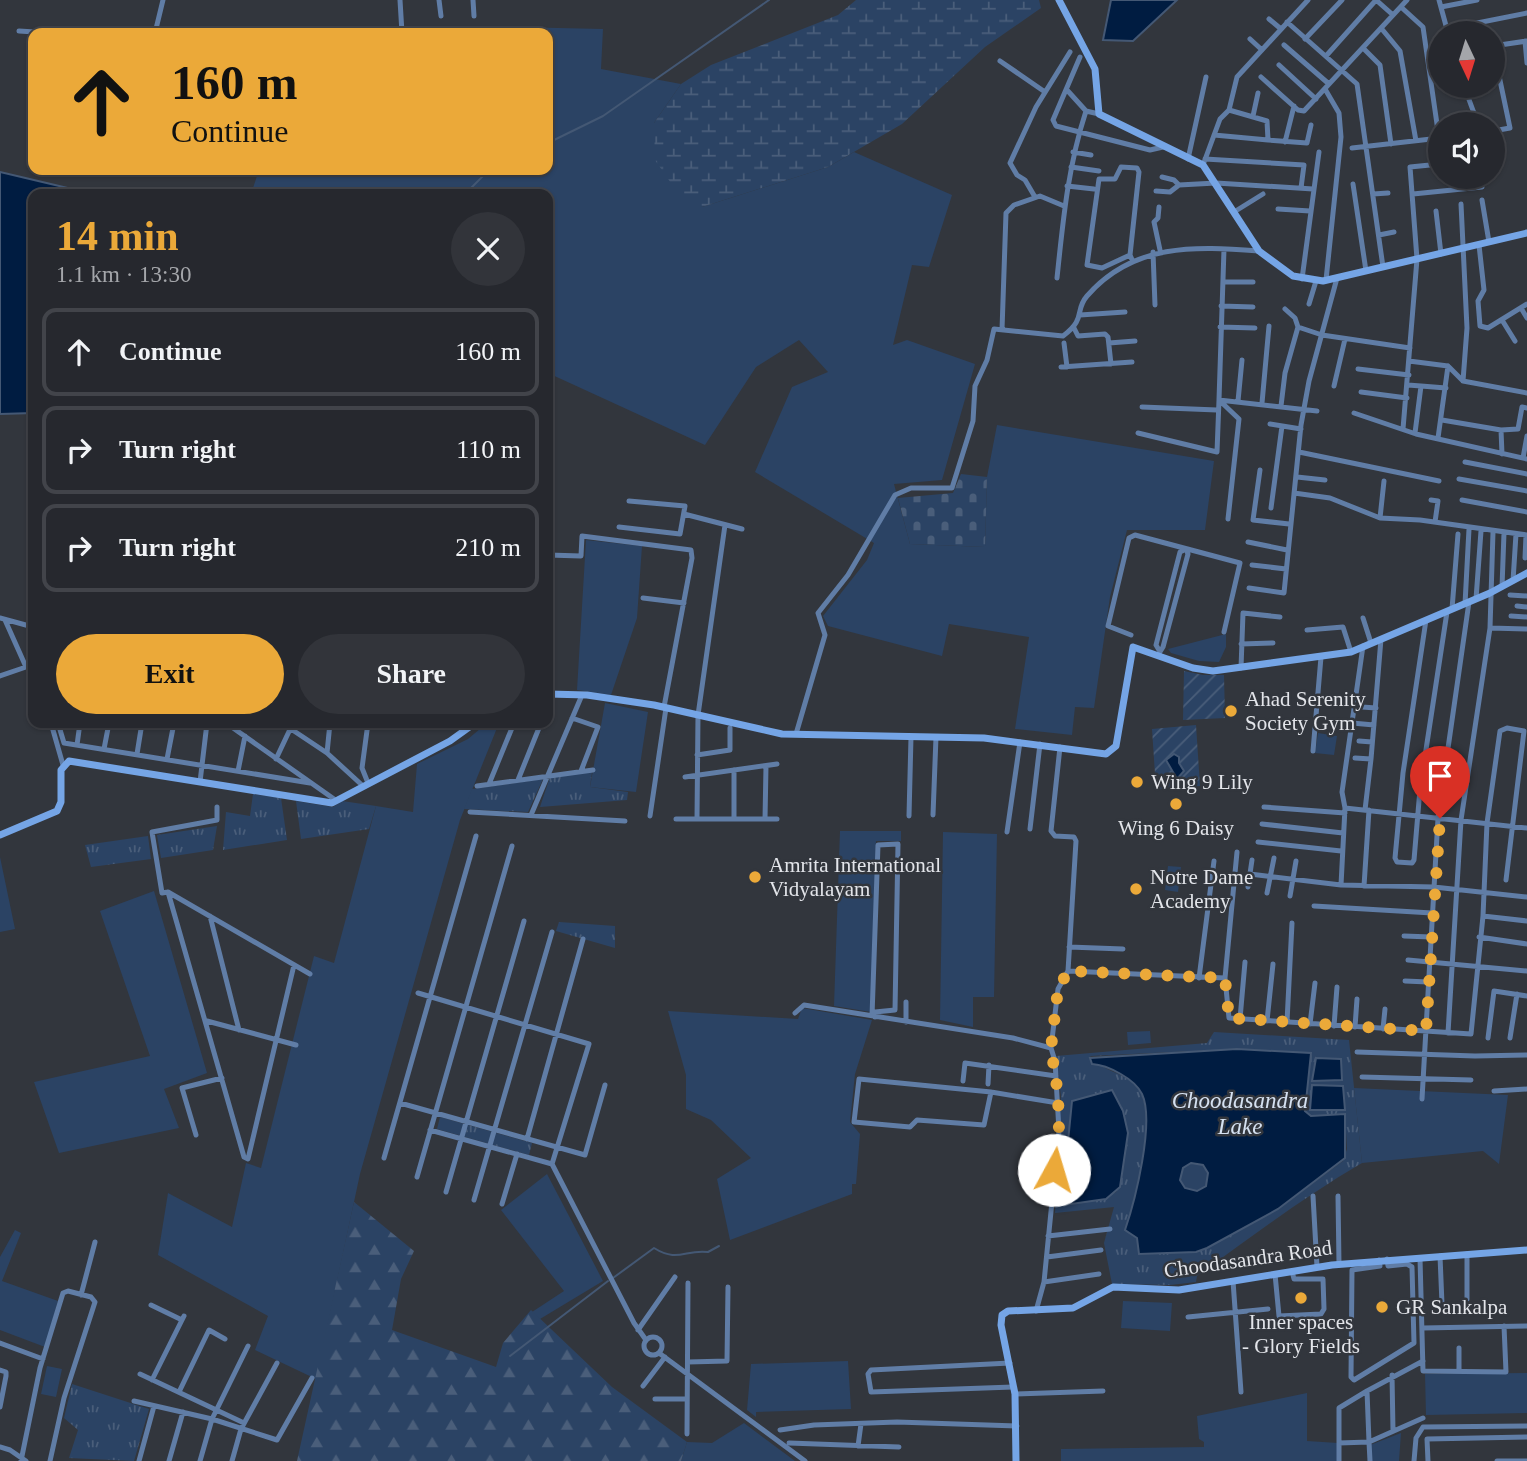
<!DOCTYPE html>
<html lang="en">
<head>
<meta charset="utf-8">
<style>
	body { margin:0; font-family:"Times New Roman",serif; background:#32343a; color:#f1f3f6; height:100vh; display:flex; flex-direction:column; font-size:26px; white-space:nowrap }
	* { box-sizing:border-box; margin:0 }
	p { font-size:23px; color:#a4a6aa }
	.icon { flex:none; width:38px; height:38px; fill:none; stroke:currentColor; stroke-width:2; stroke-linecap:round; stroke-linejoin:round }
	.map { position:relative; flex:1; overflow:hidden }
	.panel { position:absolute; left:28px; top:189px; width:525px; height:539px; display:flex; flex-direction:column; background:#26282e; border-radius:14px; box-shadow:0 2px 5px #0004,0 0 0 2px #42444a }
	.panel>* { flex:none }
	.banner { position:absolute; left:28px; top:28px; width:525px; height:147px; border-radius:14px; box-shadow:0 2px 5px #0004,0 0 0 2px #42444a; background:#eba939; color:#111; overflow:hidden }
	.needle { width:46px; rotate:176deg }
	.controls { position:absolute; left:1428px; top:21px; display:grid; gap:14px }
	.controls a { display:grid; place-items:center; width:77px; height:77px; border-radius:50%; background:#26282e; box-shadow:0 2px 5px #0004,0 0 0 2px #42444a; font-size:35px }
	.pin { position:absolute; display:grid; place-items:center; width:60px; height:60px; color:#fff; margin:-72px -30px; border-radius:50% 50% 50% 0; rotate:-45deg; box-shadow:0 0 7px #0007 }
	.pin .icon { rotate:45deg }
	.me { position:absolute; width:77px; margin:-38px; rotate:6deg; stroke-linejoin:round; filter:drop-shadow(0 0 5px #0008) }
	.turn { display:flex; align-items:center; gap:24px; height:147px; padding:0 28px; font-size:32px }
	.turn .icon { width:91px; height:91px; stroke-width:2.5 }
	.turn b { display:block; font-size:49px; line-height:60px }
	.round { display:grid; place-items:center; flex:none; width:74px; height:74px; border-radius:37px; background:#32343a }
	.head { display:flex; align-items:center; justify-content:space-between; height:119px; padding:0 28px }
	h1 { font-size:42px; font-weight:800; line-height:52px; color:#eba939 }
	.cta { display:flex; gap:14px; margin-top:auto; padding:14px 28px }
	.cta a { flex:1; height:80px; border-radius:42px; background:#eba939; color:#111; font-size:28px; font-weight:800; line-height:80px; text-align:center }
	.cta a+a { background:#32343a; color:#f1f3f6 }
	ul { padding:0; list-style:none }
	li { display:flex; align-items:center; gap:21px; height:88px; margin:0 14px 10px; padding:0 14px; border:4px solid #42444a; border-radius:14px }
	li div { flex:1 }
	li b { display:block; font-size:26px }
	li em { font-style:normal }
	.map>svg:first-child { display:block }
	.grass { fill:#2b4364 }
	.forest { fill:url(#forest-firs) }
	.wetland { fill:url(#wetland-marsh) }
	.cemetery { fill:url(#cemetery-stones) }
	.park { fill:url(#park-tufts); fill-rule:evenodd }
	.garden { fill:url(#garden-furrows) }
	.water { fill:#001c41; stroke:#445874; stroke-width:2; fill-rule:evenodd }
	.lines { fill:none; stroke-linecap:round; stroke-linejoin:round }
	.stream { stroke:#445874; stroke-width:2 }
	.street { stroke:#607da6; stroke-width:5 }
	.secondary { stroke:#75a5e6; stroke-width:7 }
	.route { stroke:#eba939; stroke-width:12; stroke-dasharray:0 21.6 }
	.poi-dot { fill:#eba939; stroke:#32363d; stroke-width:2.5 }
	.labels { text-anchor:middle; stroke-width:5; stroke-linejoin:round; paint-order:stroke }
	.poi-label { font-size:21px; fill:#e3e5ea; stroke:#32363d; text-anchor:start }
	.street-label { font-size:21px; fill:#e3e5ea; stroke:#32363d }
	.water-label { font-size:23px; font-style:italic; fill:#d5e1f1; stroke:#32363d }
</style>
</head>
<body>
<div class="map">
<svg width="1527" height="1461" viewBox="0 0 1527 1461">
	<defs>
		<pattern id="forest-firs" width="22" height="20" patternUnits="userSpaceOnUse" patternTransform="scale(1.75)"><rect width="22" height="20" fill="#2b4364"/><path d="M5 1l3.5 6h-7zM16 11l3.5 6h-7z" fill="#4a5e7a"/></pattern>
		<pattern id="wetland-marsh" width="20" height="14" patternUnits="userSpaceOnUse" patternTransform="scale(1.75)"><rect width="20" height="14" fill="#2b4364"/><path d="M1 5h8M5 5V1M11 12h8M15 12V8" fill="none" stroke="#4a5e7a"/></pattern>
		<pattern id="cemetery-stones" width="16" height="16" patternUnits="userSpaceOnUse" patternTransform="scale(1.75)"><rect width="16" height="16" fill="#2b4364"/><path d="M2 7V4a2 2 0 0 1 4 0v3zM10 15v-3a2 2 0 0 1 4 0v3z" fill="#4a5e7a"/></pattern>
		<pattern id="park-tufts" width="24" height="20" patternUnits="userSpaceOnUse" patternTransform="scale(1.75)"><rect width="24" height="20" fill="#2b4364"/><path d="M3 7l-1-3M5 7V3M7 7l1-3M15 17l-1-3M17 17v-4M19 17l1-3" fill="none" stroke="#4a5e7a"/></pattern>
		<pattern id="garden-furrows" width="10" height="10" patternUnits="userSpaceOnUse" patternTransform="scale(1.75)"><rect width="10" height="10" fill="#2b4364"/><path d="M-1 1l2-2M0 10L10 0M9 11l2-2" fill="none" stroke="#4a5e7a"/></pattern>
	</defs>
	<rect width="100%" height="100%" fill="#32363d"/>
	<path class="grass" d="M514,27L603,29L601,69L681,84L654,123L702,207L828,167L854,152L952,195L929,267L912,265L893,345L907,340L975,364L942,480L894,484L910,544L985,547L987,477L997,425L1214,461L1205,530H1127L1110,597L1094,708L1075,707L1072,735L1015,729L1029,637L949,624L942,656L828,626L823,616L867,560L874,543L755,472L792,387L828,372L799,340L756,367L705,445L548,373V194H251L259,170H548V33H515Z
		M586,540L642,546L637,618L611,695L577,690Z
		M1226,634V647L1219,662L1199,661L1171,653L1168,649Z
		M605,703L648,712L636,792L590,787Z
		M487,723H499L460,820L360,1174L316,1379L255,1350L268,1316L158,1255L168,1193L232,1227L246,1163L261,1168L314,956L334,963L376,806L413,812L417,764L468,739Z
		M1318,733L1337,736L1334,755L1315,753Z
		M840,831H901V841H876L871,1012L834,1006Z
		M943,832L997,834L994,997H973V1027L940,1020Z
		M0,857L15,929L0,932Z
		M1168,866L1181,867L1178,892L1165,890Z
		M154,891L207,1073L164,1089L179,1128L59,1153L34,1082L150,1056L100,911Z
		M802,1008L872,1020L855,1074L850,1122L860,1134L856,1184H852V1194L730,1240L717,1179L751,1158L711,1120L686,1109V1075L668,1011L798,1019Z
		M1150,1031L1151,1043L1128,1045L1127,1032Z
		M1354,1088L1508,1095L1499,1164L1483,1151L1362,1163Z
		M1180 1177a14 14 0 1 1 28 0a14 14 0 1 1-28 0Z
		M547,1174L603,1281L540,1319L532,1312L564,1291L501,1210Z
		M15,1230L21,1233L2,1281L58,1301L45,1347L0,1330V1257Z
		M1123,1301L1172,1303L1170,1331L1121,1328Z
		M848,1361L851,1409L756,1412V1417L747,1410L751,1364Z
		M47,1366L62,1369L56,1397L41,1394Z
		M1527,1373V1413L1426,1415L1425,1374Z
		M1307,1393V1441L1338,1443L1337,1461H1061V1449L1204,1447V1442L1199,1439L1197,1416Z
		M744,1423L795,1461H681L687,1442L712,1443Z
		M1401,1433L1399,1461H1371L1370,1445Z"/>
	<path class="forest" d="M354,1202L414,1251L401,1279L392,1330L496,1367L503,1343L531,1310L612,1387L687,1442L681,1461H297Z"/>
	<path class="wetland" d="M856,0H1039L1041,8L985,47L902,124L828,167L702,207L682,199L655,160L654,123L681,84L711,65L838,15Z"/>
	<path class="cemetery" d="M961,474L987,477L985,547L910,544L898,498L953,493Z"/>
	<path class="park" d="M592,772L590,787L628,792L627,800L540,807L550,777Z
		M543,779L528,812L464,809L472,789Z
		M253,794L281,798L287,840L223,850L226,812L250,816Z
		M296,801L333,807L342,801L376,806L369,829L301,839Z
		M217,826L213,850L161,858L157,835Z
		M148,836L151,859L91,867L85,845Z
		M559,922L615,926V948L556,931Z
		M1214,1032L1349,1040L1362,1163C1305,1196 1251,1237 1197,1276L1196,1282L1170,1285L1112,1284L1104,1243L1114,1207L1055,1213L1061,1096L1056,1056L1207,1043ZM1237,1049L1311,1053L1305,1111L1311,1116L1345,1114L1347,1149L1343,1161L1278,1209L1223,1238L1140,1253L1137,1238L1126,1230C1135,1199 1160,1111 1136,1086C1123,1072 1102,1071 1090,1056ZM1127,1125L1121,1183L1116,1192L1102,1200L1062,1204L1060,1199L1063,1183L1079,1177L1080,1161L1076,1156Z
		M440,1117L532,1143L529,1155L437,1129Z
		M72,1384L149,1409L134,1461L69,1458L78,1430L64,1418Z"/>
	<path class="garden" d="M1184,671L1203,675H1224L1225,718L1183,720Z
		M1196,725L1200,786L1156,789L1152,729Z"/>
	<path class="water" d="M1111,0H1177L1133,41L1103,40Z
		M0,172L93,194H33V413L0,414Z
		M1174,754L1179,757V763L1184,771L1177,779L1166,760Z
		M1237,1049L1311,1053L1305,1111L1311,1116L1345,1114V1158L1278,1209L1207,1248L1196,1252L1139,1254L1137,1238L1125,1230C1135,1201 1155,1122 1142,1094C1135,1079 1108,1065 1092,1064L1090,1058ZM1191,1163L1203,1165L1208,1173L1206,1186L1197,1191L1185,1188L1180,1180L1183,1168Z
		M1316,1058L1341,1059L1342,1080L1312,1081Z
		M1312,1085L1343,1086L1345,1110H1310Z
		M1112,1090L1123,1111L1128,1133L1120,1187L1106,1199L1064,1205L1060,1199L1063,1183L1079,1177L1080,1160L1067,1152L1072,1101Z"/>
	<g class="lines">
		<path class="stream" d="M548,143L603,116L769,0
			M465,194L484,175L494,170
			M613,1278L654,1248C678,1263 685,1249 708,1252L719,1246
			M510,1356L608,1281"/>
		<path class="street" d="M400,0L402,33
			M439,0L441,16
			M473,0L474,16
			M1376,0L1393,15
			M1439,0L1448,33
			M1401,7L1423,27L1439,138
			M1441,7L1477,0
			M1269,19L1281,29
			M1287,22L1357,84L1383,267
			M1381,28L1400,51L1416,141
			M1447,29L1527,13
			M19,31L51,33
			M155,33L163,0
			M1250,39L1262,50
			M1305,39L1342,0
			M1525,41L1527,63
			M1284,45L1329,84
			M1493,46L1527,41
			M1493,47L1510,128L1493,131
			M1363,48L1380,65L1391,144
			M1326,56L1376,0
			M1080,57L1053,120L1056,126L1150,150L1163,147
			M1000,61L1045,92
			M1279,65L1316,99
			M1261,77L1298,110L1304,111L1407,0
			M1464,86L1478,124
			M1325,89L1339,113L1341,137L1326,280
			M1067,90L1086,111L1099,114
			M1229,110L1267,121L1268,140L1307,143L1311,125
			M1253,116L1258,93
			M1214,135L1268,140
			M1285,142L1294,106
			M1352,148L1440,138
			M1073,152L1091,155
			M1188,159L1206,77
			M1205,159L1304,165L1301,188
			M1203,165L1220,119L1229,110L1237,77L1308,0
			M1071,167L1099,171
			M1162,177L1174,180L1179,185
			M1353,184L1366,271
			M1067,186L1094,189
			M1156,191L1170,192L1179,185L1216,183L1313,189
			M1373,194L1388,193
			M1413,194L1482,187
			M1035,197L1025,180L1017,175L1010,163L1036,107L1070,52
			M1482,200L1489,242
			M1461,204L1467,328L1463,381
			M1159,207L1158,218L1154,222L1160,250
			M1278,209L1310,211
			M1436,211L1441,254
			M1234,212L1263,194
			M1379,235L1394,232
			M1479,245L1484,290L1478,301L1480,326L1488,328L1527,304
			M1224,249L1219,400L1239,419L1228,519
			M1153,252L1155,305
			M1130,255L1102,268L1087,265L1099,179H1115L1121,167L1137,168L1139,172L1130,255L1133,262
			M1057,278C1063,221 1068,166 1086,111
			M1302,279L1319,152
			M1223,282H1253
			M1309,304L1316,281
			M1221,306L1253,307
			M1521,308L1527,318
			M1285,309L1295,318L1298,327
			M1080,315L1125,312
			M1502,320L1515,341
			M1220,327L1255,328
			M1074,328L1078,336L1105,334L1108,337L1111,364
			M1002,330L1006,213L1014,205L1040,196L1064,206
			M1064,343L1067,367
			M1109,343L1135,341
			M1409,361L1448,366L1438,438
			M1448,366L1463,381L1527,393
			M1061,367L1132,362
			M1358,369L1409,375
			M1408,385L1421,386L1415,433
			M1334,386L1345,339
			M1421,386L1446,388
			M1361,392L1407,398
			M1238,401L1242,360
			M1262,403L1269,326
			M1281,406L1285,373L1298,327L1322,335L1410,348
			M1142,407L1217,410
			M1354,413L1416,434L1527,459
			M1442,420L1501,430L1502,454
			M1270,424L1301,429
			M1403,429L1417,259L1410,167L1440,164
			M1501,430L1518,429L1522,407L1527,408
			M1138,433L1217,452L1219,400L1317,411
			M1299,452L1439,481
			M1523,458L1527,436
			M1465,462L1527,474
			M1260,470L1253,520L1289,524
			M1297,477L1325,480
			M1459,479L1527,491
			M1294,493L1330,498L1380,518L1420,520L1527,535
			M1431,500L1438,501L1435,522
			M1462,500L1527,512
			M1271,508L1282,426
			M684,514L742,529
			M1380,518L1384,481
			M619,527L680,534L685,506L629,501
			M1248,542L1287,550
			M548,555L581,556L582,536L691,550L692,558L664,707
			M1525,558L1526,535
			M1252,565L1286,569
			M1513,581L1516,534
			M1502,587L1504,533
			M1249,588L1284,593L1301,425L1309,381L1337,278
			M1510,595L1527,596
			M643,598L684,603
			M1476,599L1481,531
			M1465,604L1469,529
			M1517,606L1527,607
			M1452,609L1458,534
			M1511,616L1527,617
			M0,618L33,627
			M1363,618L1371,643
			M1426,620L1403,773L1395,858L1397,862L1412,863L1414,860L1420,789L1447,612
			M1490,628L1527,629
			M1307,630L1343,627L1351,652
			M1131,635L1108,626L1129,538L1135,535L1240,563L1224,632
			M1241,644L1273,643
			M1159,650L1156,645L1180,552L1186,549
			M1158,655L1163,647L1188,554L1186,549
			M1241,668L1243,613L1280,617
			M0,676L26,667L5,620
			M1362,707L1376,708
			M548,708V706
			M572,718L598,727L581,771
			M51,723L63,765
			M58,723L64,743L310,783
			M226,723L334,799
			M282,723L327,753L363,786
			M368,723L362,768L368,783
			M1352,723L1374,725
			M796,734L825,635L818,613L848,575L895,495L911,488H952L973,421L975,386L987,360L994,329L1063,336C1087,318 1074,311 1087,296C1133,243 1195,246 1259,251
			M1359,741L1372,742
			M77,745L80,723
			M104,749L109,723
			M1313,751L1321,657
			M327,753L330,723
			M137,754L142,723
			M697,755L730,750V728
			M1355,758L1371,759L1365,810
			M167,759L174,723
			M276,759L293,723
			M1371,759L1381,639
			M238,771L245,736
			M685,777L777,764
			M518,780L541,723
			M200,782L207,723
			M489,784L514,723
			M477,786L593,770
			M217,807V820L152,832L162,893L168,892L310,974
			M1264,807L1345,813
			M1345,808L1527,828
			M470,812L625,821
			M531,815L582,695
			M933,815L936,737
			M650,816L666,708
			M909,816L911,737
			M676,819H777
			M697,819L698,715L725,525
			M734,819V770
			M765,819L766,766
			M1262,824L1343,833
			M1030,829L1040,744
			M1007,832L1020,742
			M1258,842L1341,851
			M1237,852L1225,978L1229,1018L1471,1034L1483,916L1487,823L1500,731L1507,728L1524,731L1506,880
			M1250,874L1341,885L1434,887L1527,897
			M1212,879L1234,881
			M1341,885L1345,808L1342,792L1363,646
			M1364,886L1369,810
			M1248,887L1252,860
			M168,892L244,1157L248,1159L294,965
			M1267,893L1274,858
			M1290,896L1296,861
			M1314,906L1432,913
			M210,916L239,1030
			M1483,916L1527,921
			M1404,936L1431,937
			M1479,937L1527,944
			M1069,947L1123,949
			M1408,960L1527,971
			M1068,971L1225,978
			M1199,978L1214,861
			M1405,981L1428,982
			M418,993L589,1044L552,1164L634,1323L646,1340
			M795,1013L804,1005L1013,1038L1051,1048
			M872,1016L878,845L898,844L895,1010L875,1012V1017
			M1240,1019L1245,962
			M207,1021L296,1045
			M1267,1021L1273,964
			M906,1022V1002
			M1287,1022L1292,923
			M1310,1024L1315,983
			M1334,1026L1337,987
			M1355,1027L1357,999
			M1383,1029L1385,1009
			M1448,1033L1461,820L1490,628L1493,532
			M1488,1038L1494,991L1527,996
			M1510,1038L1517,994
			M1357,1052L1475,1056L1527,1055
			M1362,1077L1471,1080
			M963,1081L965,1063L1056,1076
			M988,1084L989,1065
			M1494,1091L1527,1089
			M991,1092L984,1125L917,1120L910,1127L854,1122L859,1079L991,1092L1058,1103
			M1422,1099L1438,818L1469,602
			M400,1103L585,1155L605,1085
			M430,1130L552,1164
			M196,1135L182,1088L222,1078
			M527,1139L583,939
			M384,1158L476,836
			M417,1177L512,846
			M446,1192L524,921
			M1313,1196L1317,1267
			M1338,1196L1339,1264
			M474,1200L552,932
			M502,1204L517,1154
			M1048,1236L1110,1229
			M1467,1254V1299
			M1440,1256L1442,1304
			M1047,1257L1101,1250
			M1420,1258L1423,1371L1506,1372L1504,1326
			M1379,1260L1380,1266L1352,1270L1351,1377L1354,1380L1414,1343L1412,1267L1407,1264L1388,1266L1387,1259
			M1275,1274L1279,1316L1321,1314L1324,1309L1323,1279H1294L1292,1271
			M1233,1281L1241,1392
			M1044,1282L1099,1274
			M81,1295L95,1242
			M151,1305L182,1320
			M1036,1311L1044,1282L1059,1131L1055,1061L1051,1048L1058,989L1068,971L1076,841L1074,837L1055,836L1051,831L1060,747
			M1188,1317L1268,1309
			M1423,1328L1527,1326
			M638,1330L675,1277
			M644 1346a9 9 0 1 1 18 0a9 9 0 1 1-18 0Z
			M0,1343L43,1359
			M1459,1348V1371
			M659,1353L805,1461
			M1423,1361L1367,1391L1369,1442L1423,1418
			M688,1362L727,1361L728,1287
			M1010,1363L871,1370L868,1374L871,1392L1013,1387
			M0,1370L6,1372V1376L0,1407
			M140,1374L244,1423
			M1392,1375L1393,1431
			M152,1380L184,1316
			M643,1386L665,1357
			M179,1392L209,1330L225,1339
			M1015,1394L1103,1391
			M655,1399H687
			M134,1401L212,1419L277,1440L312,1378
			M780,1430L814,1425L897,1422L1017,1426
			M687,1434L688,1283
			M789,1443L899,1447
			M1339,1443L1369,1442L1370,1461
			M858,1446L861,1424
			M0,1447L10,1450L26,1461
			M21,1461L40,1368L63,1293L68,1291L91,1297L95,1302L64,1398L50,1461
			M139,1461L154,1406
			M169,1461L183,1412
			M200,1461L212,1419L248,1346
			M232,1461L241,1429L277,1363
			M1339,1461V1408L1367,1391
			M1414,1461L1416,1438L1423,1427L1527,1426
			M1428,1461L1427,1439L1527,1437
			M1497,1461H1527"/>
		<path class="secondary" d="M1059,0L1095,69L1099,114L1203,165L1259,251L1293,276L1323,281L1527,233
			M548,694L587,695L654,705L782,734L984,738L1106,754L1116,746L1133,647L1193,668L1213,671L1351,652L1490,593L1527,573
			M0,835L57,811L61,802V770L69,761L332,803L450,741L475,723
			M1016,1461L1015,1394L1001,1325L1002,1315L1008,1311L1073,1308L1113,1287L1179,1290L1332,1265L1527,1250"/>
	</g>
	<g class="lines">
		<path class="route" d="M1054,1170L1059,1131L1058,1094L1051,1048L1058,989L1068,971L1225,978L1229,1018L1426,1031L1440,818"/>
	</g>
	<g class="poi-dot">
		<circle cx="1231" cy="711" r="7"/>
		<circle cx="1137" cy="782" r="7"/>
		<circle cx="1176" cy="804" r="7"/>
		<circle cx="755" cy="877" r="7"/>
		<circle cx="1136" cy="889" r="7"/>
		<circle cx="1301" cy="1298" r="7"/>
		<circle cx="1382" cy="1307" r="7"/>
	</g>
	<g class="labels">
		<g class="poi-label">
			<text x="1245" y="706">Ahad Serenity<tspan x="1245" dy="24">Society Gym</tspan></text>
			<text x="1151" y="789">Wing 9 Lily</text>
			<text x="1176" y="835" text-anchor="middle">Wing 6 Daisy</text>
			<text x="769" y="872">Amrita International<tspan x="769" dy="24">Vidyalayam</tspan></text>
			<text x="1150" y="884">Notre Dame<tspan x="1150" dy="24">Academy</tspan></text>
			<text x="1396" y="1314">GR Sankalpa</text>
			<text x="1301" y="1329" text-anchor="middle">Inner spaces<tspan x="1301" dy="24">- Glory Fields</tspan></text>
		</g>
		<g class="street-label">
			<text transform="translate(1248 1259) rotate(-8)" y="7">Choodasandra Road</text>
		</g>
		<g class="water-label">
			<text x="1240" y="1108">Choodasandra<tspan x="1240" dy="26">Lake</tspan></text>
		</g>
	</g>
</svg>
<div class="controls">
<a><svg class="needle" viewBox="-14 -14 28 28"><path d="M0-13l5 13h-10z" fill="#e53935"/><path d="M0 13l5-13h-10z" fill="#a4a6aa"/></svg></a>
<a><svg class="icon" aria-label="sound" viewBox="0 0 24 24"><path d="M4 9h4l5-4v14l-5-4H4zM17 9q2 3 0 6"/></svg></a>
</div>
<div class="pin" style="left:1440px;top:818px;background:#d93025"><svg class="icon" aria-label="arrive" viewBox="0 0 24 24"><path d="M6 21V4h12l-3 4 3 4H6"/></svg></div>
<svg class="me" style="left:1054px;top:1170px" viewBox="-20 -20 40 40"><circle r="19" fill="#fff"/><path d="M0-13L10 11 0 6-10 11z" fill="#eba939"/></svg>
<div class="banner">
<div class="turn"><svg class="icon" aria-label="ahead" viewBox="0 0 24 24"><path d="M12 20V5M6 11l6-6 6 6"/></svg><div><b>160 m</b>Continue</div></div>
</div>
<section class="panel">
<div class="head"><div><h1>14 min</h1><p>1.1 km · 13:30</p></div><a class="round"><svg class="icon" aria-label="close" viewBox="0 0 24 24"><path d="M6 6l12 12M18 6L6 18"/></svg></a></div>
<ul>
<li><svg class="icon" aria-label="ahead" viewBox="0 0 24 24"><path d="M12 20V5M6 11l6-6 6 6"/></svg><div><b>Continue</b></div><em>160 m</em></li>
<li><svg class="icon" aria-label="right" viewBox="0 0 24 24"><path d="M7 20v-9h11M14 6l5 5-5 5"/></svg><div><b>Turn right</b></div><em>110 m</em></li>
<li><svg class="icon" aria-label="right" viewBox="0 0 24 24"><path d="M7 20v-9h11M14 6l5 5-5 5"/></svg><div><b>Turn right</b></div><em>210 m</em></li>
</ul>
<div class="cta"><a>Exit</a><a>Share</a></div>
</section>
</div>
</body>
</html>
